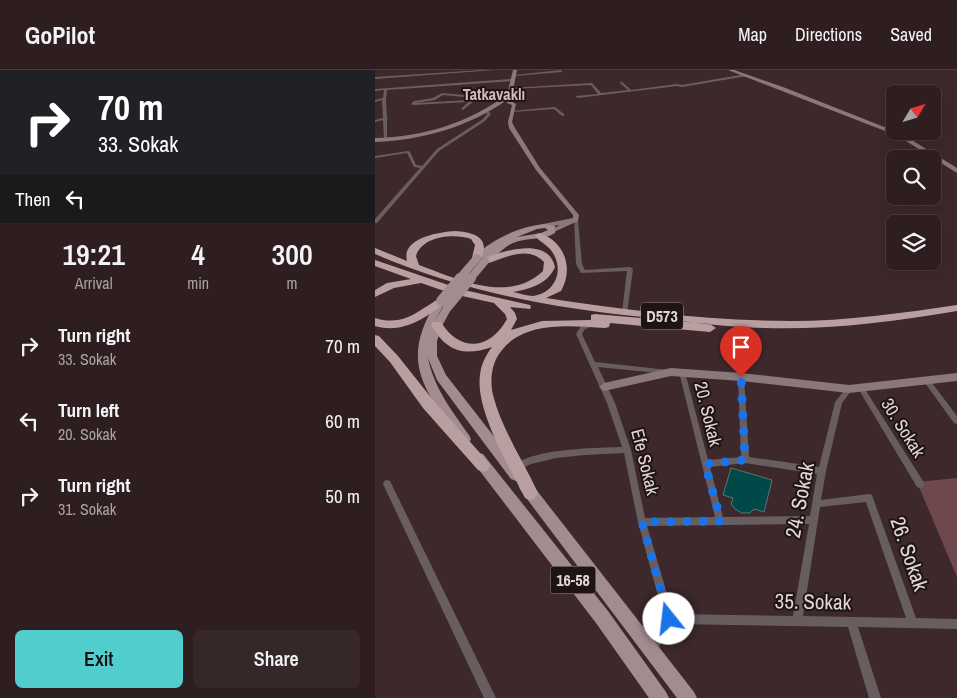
<!DOCTYPE html>
<html lang="en">
<head>
<meta charset="utf-8">
<style>
	body { margin:0; font-family:"Archivo Narrow",sans-serif; background:#362729; color:#f1f3f6; height:100vh; display:flex; flex-direction:column; font-size:19px; white-space:nowrap }
	* { box-sizing:border-box; margin:0 }
	p { font-size:16px; color:#a7a2a5 }
	.icon { flex:none; width:28px; height:28px; fill:none; stroke:currentColor; stroke-width:2; stroke-linecap:round; stroke-linejoin:round }
	.map { position:relative; flex:1; overflow:hidden }
	.panel { display:flex; flex-direction:column; background:#2e1e20; width:375px }
	.panel>* { flex:none }
	.hud { background:#202124; color:#fff; overflow:hidden }
	.needle { width:32px; rotate:52deg }
	.controls { position:absolute; left:511px; top:15px; display:grid; gap:10px }
	.controls a { display:grid; place-items:center; width:55px; height:55px; border-radius:8px; background:#2e1e20; box-shadow:0 5px 20px #0002,0 0 0 1px #493c3e; font-size:25px }
	.pin { position:absolute; display:grid; place-items:center; width:42px; height:42px; color:#fff; margin:-51px -21px; border-radius:50% 50% 50% 0; rotate:-45deg; box-shadow:0 0 5px #0007 }
	.pin .icon { rotate:45deg }
	.me { position:absolute; width:55px; margin:-28px; rotate:344deg; stroke-linejoin:round; filter:drop-shadow(0 0 4px #0008) }
	.turn { display:flex; align-items:center; gap:18px; height:105px; padding:0 15px; font-size:22px }
	.turn .icon { width:65px; height:65px; stroke-width:2.5 }
	.turn b { display:block; font-size:35px; line-height:42px }
	.then { display:flex; align-items:center; height:48px; padding:0 15px; background:#0003; gap:10px; font-size:19px }
	.eta { display:flex; justify-content:space-evenly; align-items:center; height:85px; text-align:center }
	.eta b { font-size:30px; font-weight:600; line-height:35px }
	.primary-button { display:flex; gap:10px; margin-top:auto; padding:10px 15px }
	.primary-button a { flex:1; height:58px; border-radius:8px; background:#52cdce; color:#111; font-size:20px; font-weight:600; line-height:58px; text-align:center }
	.primary-button a+a { background:#362729; color:#f1f3f6 }
	ul { padding:0; list-style:none }
	li { display:flex; align-items:center; gap:15px; height:75px; padding:0 15px }
	li div { flex:1 }
	li b { display:block; font-size:19px }
	li em { font-style:normal }
	header { display:flex; align-items:center; gap:30px; box-sizing:border-box; height:70px; padding:0 25px; background:#2e1e20; border-bottom:1px solid #493c3e }
	header strong { font-size:24px }
	nav { display:flex; gap:28px; margin-inline-start:auto; font-size:18px }
	main { display:flex; flex:1; min-height:0 }
	.map>svg:first-child { display:block }
	.green { fill:#6f484d }
	.building { fill:#014849; stroke:#5a7676 }
	.lines { fill:none; stroke-linecap:round; stroke-linejoin:round }
	.street { fill:#695e5f; fill-rule:evenodd }
	.secondary { fill:#8a787a; fill-rule:evenodd }
	.primary { fill:#a38c8f; fill-rule:evenodd }
	.highway { fill:#ba9fa1; fill-rule:evenodd }
	.primary-bridge-far1 { stroke:#a38c8f; stroke-width:8 }
	.primary-bridge { stroke:#a38c8f; stroke-width:10 }
	.route { stroke:#1a73e8; stroke-width:9; stroke-dasharray:0 16.2 }
	.labels { text-anchor:middle; stroke-width:4; stroke-linejoin:round; paint-order:stroke }
	.far-quarter-label { font-size:16px; font-weight:bold; fill:#d5b9bc; stroke:#1e1415 }
	.shield { fill:#1e1415; stroke:#a99b9d; stroke-width:1 }
	.shield-label { font-size:16px; font-weight:bold; fill:#e4d5d7 }
	.street-label { font-size:18px; fill:#e4d5d7; stroke:#1e1415 }
	.near-street-label { font-size:21px; fill:#e4d5d7; stroke:#1e1415 }
</style>
</head>
<body>
<header>
<strong>GoPilot</strong>
<nav><a>Map</a><a>Directions</a><a>Saved</a></nav>
</header>
<main>
<section class="panel">
<div class="hud">
<div class="turn"><svg class="icon" aria-label="right" viewBox="0 0 24 24"><path d="M7 20v-9h11M14 6l5 5-5 5"/></svg><div><b>70 m</b>33. Sokak</div></div>
<div class="then">Then<svg class="icon" aria-label="left" viewBox="0 0 24 24"><path d="M17 20v-9H6M10 6l-5 5 5 5"/></svg></div>
</div>
<div class="eta">
<div><b>19:21</b><p>Arrival</p></div>
<div><b>4</b><p>min</p></div>
<div><b>300</b><p>m</p></div>
</div>
<ul>
<li><svg class="icon" aria-label="right" viewBox="0 0 24 24"><path d="M7 20v-9h11M14 6l5 5-5 5"/></svg><div><b>Turn right</b><p>33. Sokak</p></div><em>70 m</em></li>
<li><svg class="icon" aria-label="left" viewBox="0 0 24 24"><path d="M17 20v-9H6M10 6l-5 5 5 5"/></svg><div><b>Turn left</b><p>20. Sokak</p></div><em>60 m</em></li>
<li><svg class="icon" aria-label="right" viewBox="0 0 24 24"><path d="M7 20v-9h11M14 6l5 5-5 5"/></svg><div><b>Turn right</b><p>31. Sokak</p></div><em>50 m</em></li>
</ul>
<div class="primary-button"><a>Exit</a><a>Share</a></div>
</section>
<div class="map">
<svg width="582" height="628" viewBox="0 0 582 628">
	<rect width="100%" height="100%" fill="#3d282b"/>
	<path class="green" d="M582,408V507L542,412Z"/>
	<path class="building" d="M356,398L397,410L389,442L379,439L375,443H367L360,439L356,434L358,428L348,425Z"/>
	<g class="lines">
		<path class="street" d="M107,0H120L0,9V7Z
			M186,0L187,2L140,6L139,5Z
			M371,4L372,6L307,17L302,16L202,28L201,26L223,24L216,15L136,19L135,18L217,13L226,23L253,20L245,13L246,11L256,20L302,14L307,15Z
			M136,9L137,11L12,20L11,29L12,47L13,48L12,49V71L9,70L8,50L0,52V50L8,48L7,30L0,32V30L8,28L9,20L0,21V19Z
			M67,23L100,26L134,25L136,26L100,28L68,25L60,30L41,33L95,30L97,28H99L98,32L88,40L86,39L93,32L38,35L36,34L39,31L58,28Z
			M180,37L189,44V46H187L179,39L138,42L136,41Z
			M110,40H112L116,44L110,51L64,81L2,153H0V149L45,98L39,97L32,83L0,88V86L33,81L35,82L41,95L47,96L62,79L108,49L112,44Z
			M199,149L203,150L207,194L210,200L255,197L258,199L252,243L250,244L247,242L252,201L206,203L201,194Z
			M217,253L219,254L220,255L219,256L210,259L207,264L220,292L293,300L296,302L293,304L223,297L240,333L256,380L270,448L340,447L304,302L305,300H307L310,302L333,390L366,387L363,307L364,305H368L369,307L374,387L444,397L460,332L472,317H476L477,319L476,321L467,333L451,401L446,430L494,424L497,425L541,548L582,549V559L483,557L506,628H494L473,557L297,554L280,584L276,585L272,584L271,580L272,576L289,548L263,452L249,383L210,385L181,388L156,394L141,401L138,400L137,398C152,378 223,378 247,377L232,333L201,264L206,256ZM370,393L442,404L435,446L348,447L335,397ZM491,432L531,548L428,546L445,437ZM434,454L418,546L298,544L272,456Z
			M552,308L554,309L582,346V354L579,353L550,313L549,311Z
			M486,315L488,316L548,411L549,414L548,417L545,418L542,417L484,320L483,318L484,316Z
			M12,410L15,411L121,628H109L8,414L9,411Z"/>
		<path class="secondary" d="M138,0H142L136,31L141,34L137,52L140,58L165,98L204,145L203,151L177,163L175,162V160L185,155L170,157L167,155L168,154L198,148V145L161,100L134,58L133,52L137,35L132,33V30C93,57 48,70 0,72V68C49,67 92,53 132,25Z
			M353,0H359L408,17L527,64L582,98V103L523,66Z
			M296,298L366,303L474,315L582,303V311L474,323L366,311L296,306L229,321L224,317L229,313Z"/>
		<path class="primary" d="M170,154L180,156V163C167,171 152,167 138,173C126,178 119,190 110,194L106,191L109,187L102,191L98,188C115,170 145,156 170,154ZM170,158L173,160L166,163L142,167L162,159Z
			M66,228L71,231L59,252L70,234H76L78,236L68,254L62,271V286L71,305L146,401L148,405L146,409L141,411L136,409L62,310L53,288C59,318 77,341 94,365L96,369L94,373L90,374L86,373C49,318 23,292 63,229Z
			M103,383L108,384L233,541L291,622L294,628H274L221,553L98,392L97,388L98,384Z
			M151,411L156,413L319,622L322,628H302L146,421L144,417L146,413Z"/>
		<path class="highway" d="M80,161C99,162 117,168 105,190L102,191L97,188L100,175L96,169C79,163 47,166 41,186L44,195C82,209 134,234 168,201L169,192C152,174 129,189 110,194L105,191L107,189C125,182 173,165 180,197C173,214 155,219 138,222C144,223 152,226 158,226C178,224 189,203 179,185C175,176 166,173 160,166L164,163C190,171 199,199 186,221L171,228C251,240 334,251 416,251C472,251 527,243 582,235V241C518,252 454,260 389,258C349,257 309,251 268,247C175,238 86,221 0,184V178L32,191C26,168 64,162 80,161Z
			M0,190L85,219L155,235L156,237L155,239L135,237L140,243L142,249L136,260L167,251L216,250V245L220,244L335,254L341,258L335,262L235,253L234,257L230,258C194,256 147,250 124,284C116,296 115,312 118,325C127,360 148,390 163,423L160,428L155,430L150,428C134,396 100,340 105,305C106,294 111,285 117,277C88,287 71,281 56,255L58,252H66C85,283 115,280 132,249L130,244L119,233L78,224L46,213L19,218L0,227V220L12,213L36,209L0,196Z
			M66,228L71,231L70,233C49,249 27,264 0,256V248C19,254 33,249 49,238C55,235 60,230 66,228Z
			M0,265L4,266L23,286L58,330L113,392L115,396L113,400L108,402L103,400L48,338L15,292L0,276Z"/>
		<path class="primary-bridge-far1" d="M84,209L102,188
			M95,209L110,191"/>
		<path class="primary-bridge" d="M66,231L85,208
			M73,236L96,208"/>
	</g>
	<g class="lines">
		<path class="route" d="M294,549L267,452L346,451L330,394L370,390L366,307"/>
	</g>
	<g class="labels">
		<g class="far-quarter-label">
			<text x="119" y="30">Tatkavaklı</text>
		</g>
		<g class="shield">
			<rect x="266" y="232.5" width="42" height="27" rx="4"/>
			<rect x="175.5" y="496.5" width="45" height="27" rx="4"/>
		</g>
		<g class="shield-label">
			<text x="287" y="252">D573</text>
			<text x="198" y="516">16-58</text>
		</g>
		<g class="street-label">
			<text transform="translate(333 344) rotate(76)" y="6">20. Sokak</text>
			<text transform="translate(528 358) rotate(58)" y="6">30. Sokak</text>
			<text transform="translate(270 392) rotate(76)" y="6">Efe Sokak</text>
		</g>
		<g class="near-street-label">
			<text transform="translate(425 430) rotate(-79)" y="7">24. Sokak</text>
			<text transform="translate(534 484) rotate(71)" y="7">26. Sokak</text>
			<text transform="translate(438 532) rotate(1)" y="7">35. Sokak</text>
		</g>
	</g>
</svg>
<div class="controls">
<a><svg class="needle" viewBox="-14 -14 28 28"><path d="M0-13l5 13h-10z" fill="#e53935"/><path d="M0 13l5-13h-10z" fill="#a7a2a5"/></svg></a>
<a><svg class="icon" aria-label="search" viewBox="0 0 24 24"><circle cx="10" cy="10" r="6"/><path d="M15 15l6 6"/></svg></a>
<a><svg class="icon" aria-label="layers" viewBox="0 0 24 24"><path d="M12 4l9 5-9 5-9-5zM3 14l9 5 9-5"/></svg></a>
</div>
<div class="pin" style="left:366px;top:307px;background:#d93025"><svg class="icon" aria-label="arrive" viewBox="0 0 24 24"><path d="M6 21V4h12l-3 4 3 4H6"/></svg></div>
<svg class="me" style="left:294px;top:549px" viewBox="-20 -20 40 40"><circle r="19" fill="#fff"/><path d="M0-13L10 11 0 6-10 11z" fill="#1a73e8"/></svg>
</div>
</main>
</body>
</html>
